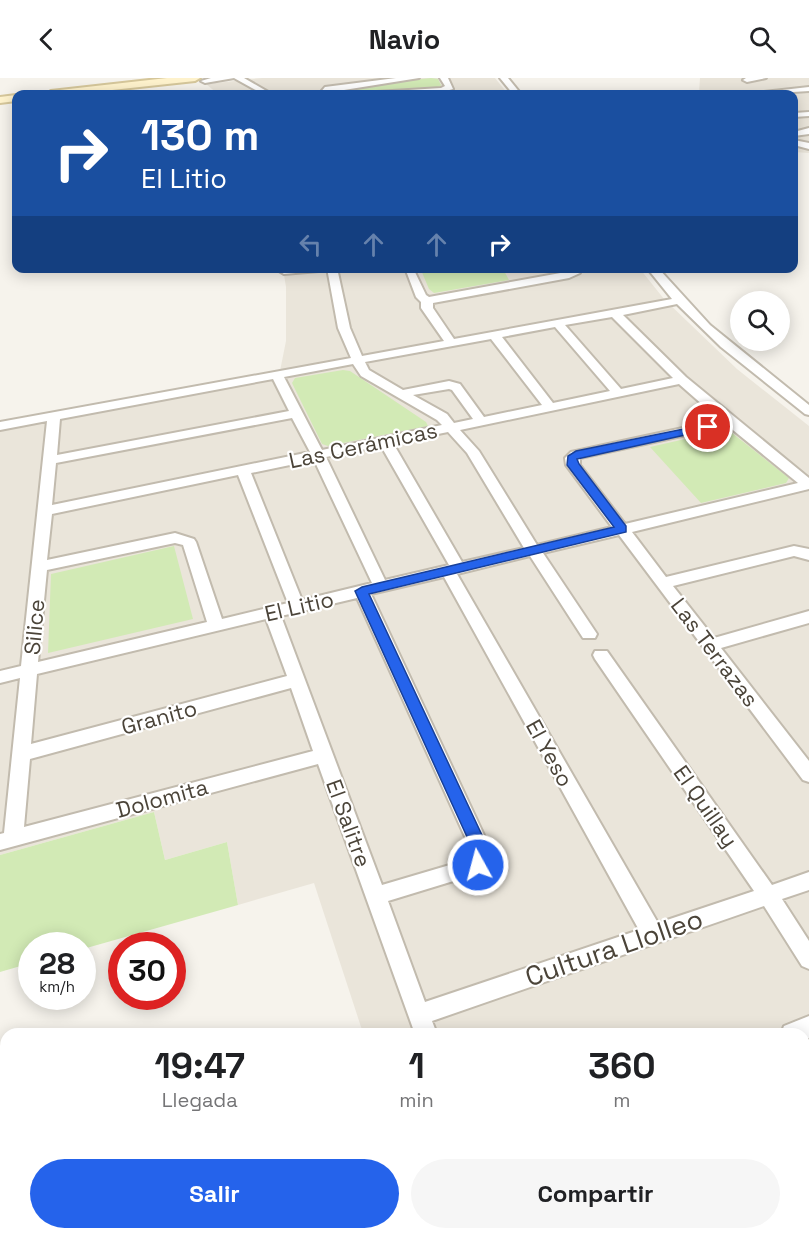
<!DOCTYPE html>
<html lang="es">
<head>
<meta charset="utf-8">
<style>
	body { margin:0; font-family:"Space Grotesk",sans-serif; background:#f6f6f6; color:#202124; height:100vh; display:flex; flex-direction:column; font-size:22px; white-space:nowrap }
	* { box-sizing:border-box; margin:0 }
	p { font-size:20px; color:#757577 }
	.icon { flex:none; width:33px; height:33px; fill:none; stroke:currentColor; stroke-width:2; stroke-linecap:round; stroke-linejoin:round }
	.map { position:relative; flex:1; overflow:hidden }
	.panel { position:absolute; left:0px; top:950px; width:810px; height:212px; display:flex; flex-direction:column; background:#fff; border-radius:18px 18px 0 0; box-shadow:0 3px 15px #0003 }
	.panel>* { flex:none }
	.hud { position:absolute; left:12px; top:12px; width:786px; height:183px; border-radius:12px; box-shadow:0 3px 15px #0003; background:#1a4fa0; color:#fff; overflow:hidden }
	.controls { position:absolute; left:730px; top:213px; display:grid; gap:12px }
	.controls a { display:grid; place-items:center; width:60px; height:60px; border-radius:50%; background:#fff; box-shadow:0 3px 15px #0003; font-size:30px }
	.speed { position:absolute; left:18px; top:854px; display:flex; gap:12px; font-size:30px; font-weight:700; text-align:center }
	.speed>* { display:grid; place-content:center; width:78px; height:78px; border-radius:50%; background:#fff; box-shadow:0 3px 15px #0003; line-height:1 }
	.speed small { font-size:15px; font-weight:400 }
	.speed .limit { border:9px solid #d22; background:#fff; color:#111 }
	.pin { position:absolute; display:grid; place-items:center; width:51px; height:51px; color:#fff; margin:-26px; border:3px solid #fff; border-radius:50%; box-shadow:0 2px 6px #0007 }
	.me { position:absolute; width:66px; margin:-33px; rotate:353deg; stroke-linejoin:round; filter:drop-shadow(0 0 4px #0008) }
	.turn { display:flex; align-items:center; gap:21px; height:126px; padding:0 30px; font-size:27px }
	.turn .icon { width:78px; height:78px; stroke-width:2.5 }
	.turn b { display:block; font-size:42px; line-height:51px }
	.lanes { display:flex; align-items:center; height:57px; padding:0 30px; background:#0003; justify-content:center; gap:30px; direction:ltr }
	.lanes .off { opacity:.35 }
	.eta { display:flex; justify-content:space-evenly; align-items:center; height:102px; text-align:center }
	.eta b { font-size:36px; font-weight:700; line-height:42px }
	.primary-button { display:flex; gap:12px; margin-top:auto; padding:12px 30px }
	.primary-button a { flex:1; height:69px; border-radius:36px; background:#2563eb; color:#fff; font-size:24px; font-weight:700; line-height:69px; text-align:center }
	.primary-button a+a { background:#f6f6f6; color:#202124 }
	header { display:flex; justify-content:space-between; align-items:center; height:78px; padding:0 30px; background:#fff; font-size:27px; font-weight:700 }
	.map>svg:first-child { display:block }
	.residential { fill:#eae5da }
	.green { fill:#d2eab5 }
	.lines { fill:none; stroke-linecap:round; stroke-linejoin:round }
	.street-casing { stroke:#c2bbae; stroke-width:4 }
	.secondary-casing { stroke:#d6c79b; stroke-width:4 }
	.street { fill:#fff; fill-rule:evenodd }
	.secondary { fill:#fff3cd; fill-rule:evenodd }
	.route { fill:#2563eb; stroke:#184099; stroke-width:1.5 }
	.labels { text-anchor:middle; stroke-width:4.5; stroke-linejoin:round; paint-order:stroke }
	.street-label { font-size:22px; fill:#4b4439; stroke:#fff }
	.near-street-label { font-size:27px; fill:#4b4439; stroke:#fff }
</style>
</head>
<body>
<header><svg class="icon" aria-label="back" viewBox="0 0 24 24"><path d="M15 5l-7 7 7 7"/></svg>Navio<svg class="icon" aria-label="search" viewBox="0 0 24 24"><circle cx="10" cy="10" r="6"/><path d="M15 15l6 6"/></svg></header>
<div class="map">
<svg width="809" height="1160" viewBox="0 0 809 1160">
	<rect width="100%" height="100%" fill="#f6f3ec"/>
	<path class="residential" d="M262,0H495L508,16H218L206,6Z
		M700,0H809V75L794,74V16H699Z
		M283,191H640L664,221L737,291L809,348V1160H195L208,1155H804V956L363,955L314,805L238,827L227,764L165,782L154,734L0,777V343L280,293L286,263V209Z"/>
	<path class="green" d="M431,0L438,1L441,7L440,9L329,16L330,12L335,11Z
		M424,190L503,191L509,202L434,215L429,211L421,192Z
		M343,292L350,293L426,344L428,348L328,368L322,366L292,305L295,300Z
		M725,352L732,355L789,400L786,405L701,425L650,369Z
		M174,468L193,541L48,575L51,496Z
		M154,734L165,782L227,764L238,827L83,871L82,867H32L31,885L0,894V777Z"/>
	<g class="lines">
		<defs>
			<path id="street" d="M211,0H244L270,15L263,16L234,0L205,5L201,3Z
				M396,0H419L319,16L325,9Z
				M440,0H448L453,11L442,14L372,16L376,14L441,10L445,8Z
				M500,0H508L521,16H513Z
				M746,0H766L747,4L743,2Z
				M809,9V13L760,16L764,14Z
				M809,34V38L794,39V35Z
				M809,50V56L794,58V54Z
				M794,62L809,65V71L794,67Z
				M281,190H324L319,193L284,196L279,193Z
				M327,190H337L350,250L362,278L444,263L421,230V224L416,219L405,190H416L414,192L426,217L429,219L566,194L570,190H580V195L569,200L433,225V230L454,261L672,221L647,190H658L710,247L809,327V337L805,336L721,269L677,226L623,237L686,299L809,400V411L632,454L666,499L794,468L809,471V482L794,478L673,508L714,560L809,533V545L721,570L809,683V704L803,702L619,457L543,475L597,556L595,560H583L530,478L457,496L658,845L754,813L595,581L593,577L595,573H607L772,807L809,794V812L782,821L809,863V891L802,888L764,828L432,943L437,956H415L318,686L0,772V756L4,755L20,600L0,605V593L21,588L47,343L0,352V344L351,280L338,250ZM612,239L673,300L621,311L565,247ZM555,249L610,313L553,325L502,259ZM491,261L542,327L484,339L460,306L449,303L403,312L369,292L365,284ZM353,286L361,298L437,342L442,347L322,372L284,299ZM273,301L289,333L57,377L60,341ZM679,306L720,342L571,374L565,380L566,387L612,449L537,467L479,373L460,352ZM449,311L452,312L473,341L454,345L447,336L413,317ZM292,340L310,374L52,427L56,385ZM728,348L798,405L625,446L580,387V380ZM448,354L467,375L524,470L462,484L393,365ZM381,368L449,487L385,502L326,379ZM314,382L372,505L302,522L251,395ZM238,397L288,525L222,541L196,464L194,461L175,455L47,482L52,436ZM175,465L183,467L207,544L38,584L47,492ZM444,499L639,852L425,924L388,823L486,793L491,772L371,516ZM357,520L471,772L470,781L382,807L281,538ZM266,541L287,598L31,666L37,596ZM291,610L313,673L24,749L30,681Z
				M809,938V960L804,962V956H781L784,948Z
				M809,970V992L804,994V972Z
				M327,1155H365L363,1160H325Z"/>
			<path id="secondary" d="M167,0H200L195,3L75,16H46L51,13Z
				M16,17V23L0,25V19Z"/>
		</defs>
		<use href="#street" class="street-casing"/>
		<use href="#secondary" class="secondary-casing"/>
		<use href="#street" class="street"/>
		<use href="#secondary" class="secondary"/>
	</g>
	<path class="route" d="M708,346L713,349L712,351L577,381L579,386L626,448V454L369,516L489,772L484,792L478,794L473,792L470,787L473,772L355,513L362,509L614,449L567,387L568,378L576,373Z"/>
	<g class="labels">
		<g class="street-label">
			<text transform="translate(363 367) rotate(-12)" y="8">Las Cerámicas</text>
			<text transform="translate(299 528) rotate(-13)" y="8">El Litio</text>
			<text transform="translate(34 549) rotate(-85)" y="8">Silice</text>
			<text transform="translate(715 574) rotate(53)" y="8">Las Terrazas</text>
			<text transform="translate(159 639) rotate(-15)" y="8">Granito</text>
			<text transform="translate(550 675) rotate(61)" y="8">El Yeso</text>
			<text transform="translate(162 720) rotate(-15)" y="8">Dolomita</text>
			<text transform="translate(706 728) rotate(55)" y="8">El Quillay</text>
			<text transform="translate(349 745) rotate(70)" y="8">El Salitre</text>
		</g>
		<g class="near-street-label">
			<text transform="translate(614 870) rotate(-19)" y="9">Cultura Llolleo</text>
		</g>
	</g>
</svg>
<div class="controls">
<a><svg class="icon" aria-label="search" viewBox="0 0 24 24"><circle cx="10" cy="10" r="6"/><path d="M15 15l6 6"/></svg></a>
</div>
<div class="speed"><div>28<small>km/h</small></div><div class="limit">30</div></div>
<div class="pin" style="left:708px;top:349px;background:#d93025"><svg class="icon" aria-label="arrive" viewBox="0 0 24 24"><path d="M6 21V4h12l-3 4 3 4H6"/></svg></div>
<svg class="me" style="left:478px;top:787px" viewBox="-20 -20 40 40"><circle r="17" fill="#2563eb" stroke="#fff" stroke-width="3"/><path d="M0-11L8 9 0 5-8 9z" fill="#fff"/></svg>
<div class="hud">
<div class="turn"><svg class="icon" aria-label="right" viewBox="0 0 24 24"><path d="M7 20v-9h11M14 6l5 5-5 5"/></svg><div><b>130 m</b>El Litio</div></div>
<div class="lanes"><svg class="icon off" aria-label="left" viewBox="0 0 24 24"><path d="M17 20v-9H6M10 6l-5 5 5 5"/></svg><svg class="icon off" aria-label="ahead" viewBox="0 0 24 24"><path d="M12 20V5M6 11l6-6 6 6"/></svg><svg class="icon off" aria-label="ahead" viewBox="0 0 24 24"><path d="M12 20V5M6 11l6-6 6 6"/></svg><svg class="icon" aria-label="right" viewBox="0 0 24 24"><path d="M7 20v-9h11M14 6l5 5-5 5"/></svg></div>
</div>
<section class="panel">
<div class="eta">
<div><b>19:47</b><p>Llegada</p></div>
<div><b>1</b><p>min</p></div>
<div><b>360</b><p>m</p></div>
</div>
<div class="primary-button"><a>Salir</a><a>Compartir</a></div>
</section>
</div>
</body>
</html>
